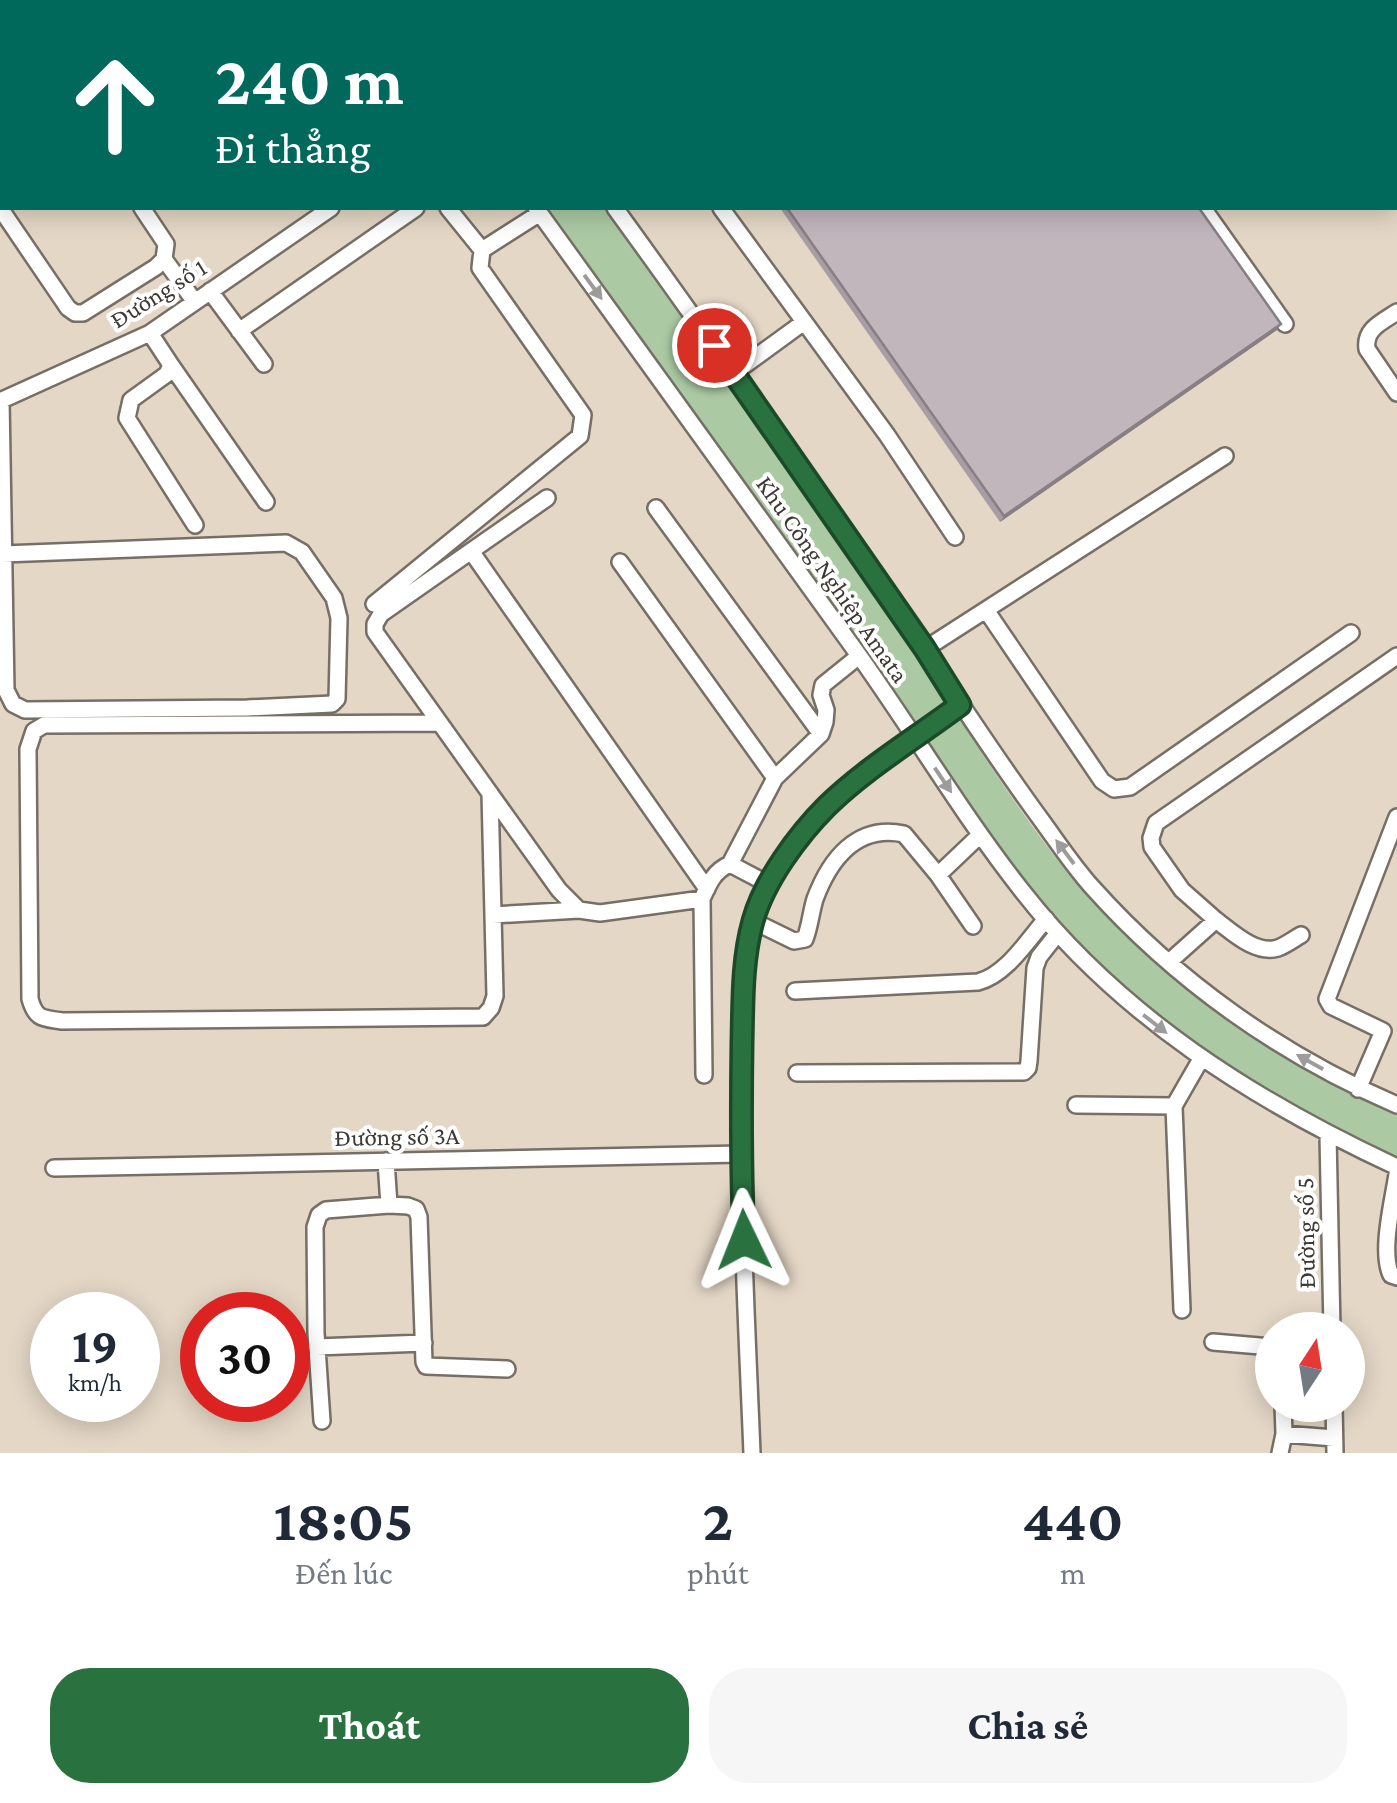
<!DOCTYPE html>
<html lang="vi">
<head>
<meta charset="utf-8">
<style>
	body { margin:0; font-family:"Crimson Pro",serif; background:#f6f6f7; color:#1f2937; height:100vh; display:flex; flex-direction:column; font-size:38px; white-space:nowrap }
	* { box-sizing:border-box; margin:0 }
	p { font-size:32px; color:#747a83 }
	.icon { flex:none; width:55px; height:55px; fill:none; stroke:currentColor; stroke-width:2; stroke-linecap:round; stroke-linejoin:round }
	.map { position:relative; height:1453px; overflow:hidden }
	.drawer { display:flex; flex-direction:column; background:#fff; flex:1 }
	.drawer>* { flex:none }
	.banner { position:absolute; left:0px; top:0px; width:1398px; height:210px; box-shadow:0 5px 25px #0003; background:#00695c; color:#fff; overflow:hidden }
	.needle { width:65px; rotate:12deg }
	.controls { position:absolute; left:1255px; top:1312px; display:grid; gap:20px }
	.controls a { display:grid; place-items:center; width:110px; height:110px; border-radius:50%; background:#fff; box-shadow:0 5px 25px #0003; font-size:50px }
	.speed { position:absolute; left:30px; top:1292px; display:flex; gap:20px; font-size:50px; font-weight:700; text-align:center }
	.speed>* { display:grid; place-content:center; width:130px; height:130px; border-radius:50%; background:#fff; box-shadow:0 5px 25px #0003; line-height:1 }
	.speed small { font-size:25px; font-weight:400 }
	.speed .limit { border:15px solid #d22; background:#fff; color:#111 }
	.pin { position:absolute; display:grid; place-items:center; width:85px; height:85px; color:#fff; margin:-42px; border:5px solid #fff; border-radius:50%; box-shadow:0 2px 10px #0007 }
	.me { position:absolute; width:110px; margin:-55px; rotate:358deg; stroke-linejoin:round; filter:drop-shadow(0 0 8px #0008) }
	.turn { display:flex; align-items:center; gap:35px; height:210px; padding:0 50px; font-size:45px }
	.turn .icon { width:130px; height:130px; stroke-width:2.5 }
	.turn b { display:block; font-size:70px; line-height:85px }
	.eta { display:flex; justify-content:space-evenly; align-items:center; height:170px; text-align:center }
	.eta b { font-size:60px; font-weight:700; line-height:70px }
	.action { display:flex; gap:20px; margin-top:auto; padding:20px 50px }
	.action a { flex:1; height:115px; border-radius:40px; background:#29723f; color:#fff; font-size:40px; font-weight:700; line-height:115px; text-align:center }
	.action a+a { background:#f6f6f7; color:#1f2937 }
	.map>svg:first-child { display:block }
	.built { fill:#e4d7c6; fill-rule:evenodd }
	.green { fill:#abcaa3 }
	.lines { fill:none; stroke-linecap:round; stroke-linejoin:round }
	.minor-casing { stroke:#766f65; stroke-width:20 }
	.minor { stroke:#fff; stroke-width:15 }
	.wall { fill:#a79da3 }
	.shaded-wall { fill:#887f84 }
	.building { fill:#c2b6bd; stroke:#887f84; stroke-width:2.5 }
	.oneway { fill:#9e9c9a }
	.route-casing { stroke:#1b4a29; stroke-width:25 }
	.route { stroke:#29723f; stroke-width:18 }
	.labels { text-anchor:middle; stroke-width:8; stroke-linejoin:round; paint-order:stroke }
	.street-label { font-size:25px; fill:#3c3934; stroke:#fff }
</style>
</head>
<body>
<div class="map">
<svg width="1397" height="1453" viewBox="0 0 1397 1453">
	<rect width="100%" height="100%" fill="#e9e1d7"/>
	<path class="built" d="M0,0H1397V1453H0ZM2,2H1395V208H2ZM52,1315H138V1400H52ZM202,1315H288V1400H202ZM1272,1330H1348V1405H1272Z"/>
	<path class="green" d="M547,208H604L727,379L918,655L950,706L919,728L866,649Z
		M956,714C997,775 1037,840 1087,894C1172,990 1279,1065 1397,1115V1157C1257,1093 1128,1009 1031,888C992,840 959,788 925,737Z"/>
	<g class="lines">
		<defs>
			<path id="minor" d="M168,0L170,2
				M468,0L470,2
				M1057,0L1059,2
				M233,2V0
				M385,2L388,0
				M625,2L629,0
				M735,2L738,0
				M0,171L2,169
				M0,208L68,308L75,313H83L156,267L164,259L166,244L142,208
				M448,208L482,250
				M536,208C642,355 748,502 855,650C912,729 962,815 1023,892C1121,1017 1255,1101 1397,1167
				M615,208C711,340 804,474 897,609C946,680 991,752 1042,821C1058,843 1074,867 1092,887C1176,981 1282,1056 1397,1105
				M721,208L887,435L955,537
				M1203,208L1285,324
				M164,259L195,302
				M210,291L264,364
				M1397,312C1382,322 1364,329 1367,349L1397,393
				M239,331L416,208
				M150,333L171,365L167,374L131,400L127,418L195,525
				M171,365L266,502
				M734,373L804,322
				M1,400L6,690L13,704L25,710L247,708L332,704L337,699L339,618L334,598L302,552L286,543L3,554
				M0,401L150,333L331,208
				M547,498L381,614L375,624V632L559,890L579,910L600,913L702,899
				M656,508L821,734
				M471,551L707,889
				M620,562L775,778
				M374,604L580,436L583,415L480,268L482,250L540,213
				M986,610L1102,781L1114,789L1130,787L1351,633
				M925,649L1225,456
				M440,723L44,725L34,731L28,749L30,999C36,1020 43,1018 62,1021L483,1017L491,1008L495,996L490,793
				M730,864L775,778L821,734L825,722L826,710L821,695L823,685L859,656
				M493,915L579,910
				M1216,920L1182,890L1152,847L1151,838L1156,823L1397,656
				M753,921L794,941L805,939C810,926 811,912 815,899C830,859 857,824 904,834L938,875
				M973,926L938,875L980,835
				M1169,962L1216,920C1232,932 1256,955 1278,948C1286,945 1294,939 1301,935
				M795,991L978,982C1006,975 1027,941 1046,919
				M797,1073L1024,1072L1028,1068L1029,1061L1035,968L1039,957L1058,933
				M704,1075L702,899C709,883 714,871 730,864L770,885
				M1358,1089L1383,1031L1331,1006L1327,999L1397,817
				M1076,1105L1174,1106
				M1328,1135L1332,1330
				M386,1161L389,1205L408,1206L416,1209L419,1217L424,1362L426,1366L507,1369
				M54,1168L741,1154
				M1397,1174C1393,1201 1380,1251 1391,1275L1397,1277
				M1182,1310L1174,1106L1201,1059
				M1213,1342L1272,1347
				M316,1347L424,1343
				M1334,1405L1335,1453
				M322,1421L316,1333L315,1227L319,1215L326,1210L389,1205
				M1284,1434L1334,1438
				M752,1453C747,1329 740,1204 742,1080C742,1028 739,971 753,921C760,895 777,868 792,847C835,787 902,748 960,705
				M1280,1453L1284,1434L1283,1405"/>
		</defs>
		<use href="#minor" class="minor-casing"/>
		<use href="#minor" class="minor"/>
	</g>
	<path class="wall" d="M780,208H1199L1277,330L1000,522Z"/>
	<path class="shaded-wall" d="M1281,324L1277,330L1000,522L1004,516Z"/>
	<path class="building" d="M788,0H1053L1055,2H785Z
		M787,208H1199L1281,324L1004,516Z"/>
	<defs><path id="oneway-solid" d="M-6-.8H1V-3.2L6.5 0L1 3.2V.8H-6Z" transform="scale(2.5)"/></defs>
	<g class="oneway">
		<use href="#oneway-solid" transform="translate(593 287) rotate(54)"/>
		<use href="#oneway-solid" transform="translate(943 780) rotate(56)"/>
		<use href="#oneway-solid" transform="translate(1065 852) rotate(-127)"/>
		<use href="#oneway-solid" transform="translate(1155 1024) rotate(38)"/>
		<use href="#oneway-solid" transform="translate(1310 1062) rotate(-151)"/>
	</g>
	<g class="lines">
		<defs>
			<path id="route" d="M714,345L925,649L960,705C916,738 866,768 827,806C798,835 764,881 753,921C742,960 743,1002 742,1042C741,1109 741,1174 744,1240"/>
		</defs>
		<use href="#route" class="route-casing"/>
		<use href="#route" class="route"/>
	</g>
	<g class="labels">
		<g class="street-label">
			<text transform="translate(158 293) rotate(-32)" y="9">Đường số 1</text>
			<text transform="translate(833 579) rotate(55)" y="9">Khu Công Nghiệp Amata</text>
			<text transform="translate(397 1136) rotate(-1)" y="9">Đường số 3A</text>
			<text transform="translate(1305 1233) rotate(-91)" y="9">Đường số 5</text>
		</g>
	</g>
</svg>
<div class="controls">
<a><svg class="needle" viewBox="-14 -14 28 28"><path d="M0-13l5 13h-10z" fill="#e53935"/><path d="M0 13l5-13h-10z" fill="#747a83"/></svg></a>
</div>
<div class="speed"><div>19<small>km/h</small></div><div class="limit">30</div></div>
<div class="pin" style="left:714px;top:345px;background:#d93025"><svg class="icon" aria-label="arrive" viewBox="0 0 24 24"><path d="M6 21V4h12l-3 4 3 4H6"/></svg></div>
<svg class="me" style="left:744px;top:1240px" viewBox="-20 -20 40 40"><path d="M0-17L14 15 0 8-14 15z" fill="#29723f" stroke="#fff" stroke-width="4"/></svg>
<div class="banner">
<div class="turn"><svg class="icon" aria-label="ahead" viewBox="0 0 24 24"><path d="M12 20V5M6 11l6-6 6 6"/></svg><div><b>240 m</b>Đi thẳng</div></div>
</div>
</div>
<section class="drawer">
<div class="eta">
<div><b>18:05</b><p>Đến lúc</p></div>
<div><b>2</b><p>phút</p></div>
<div><b>440</b><p>m</p></div>
</div>
<div class="action"><a>Thoát</a><a>Chia sẻ</a></div>
</section>
</body>
</html>
